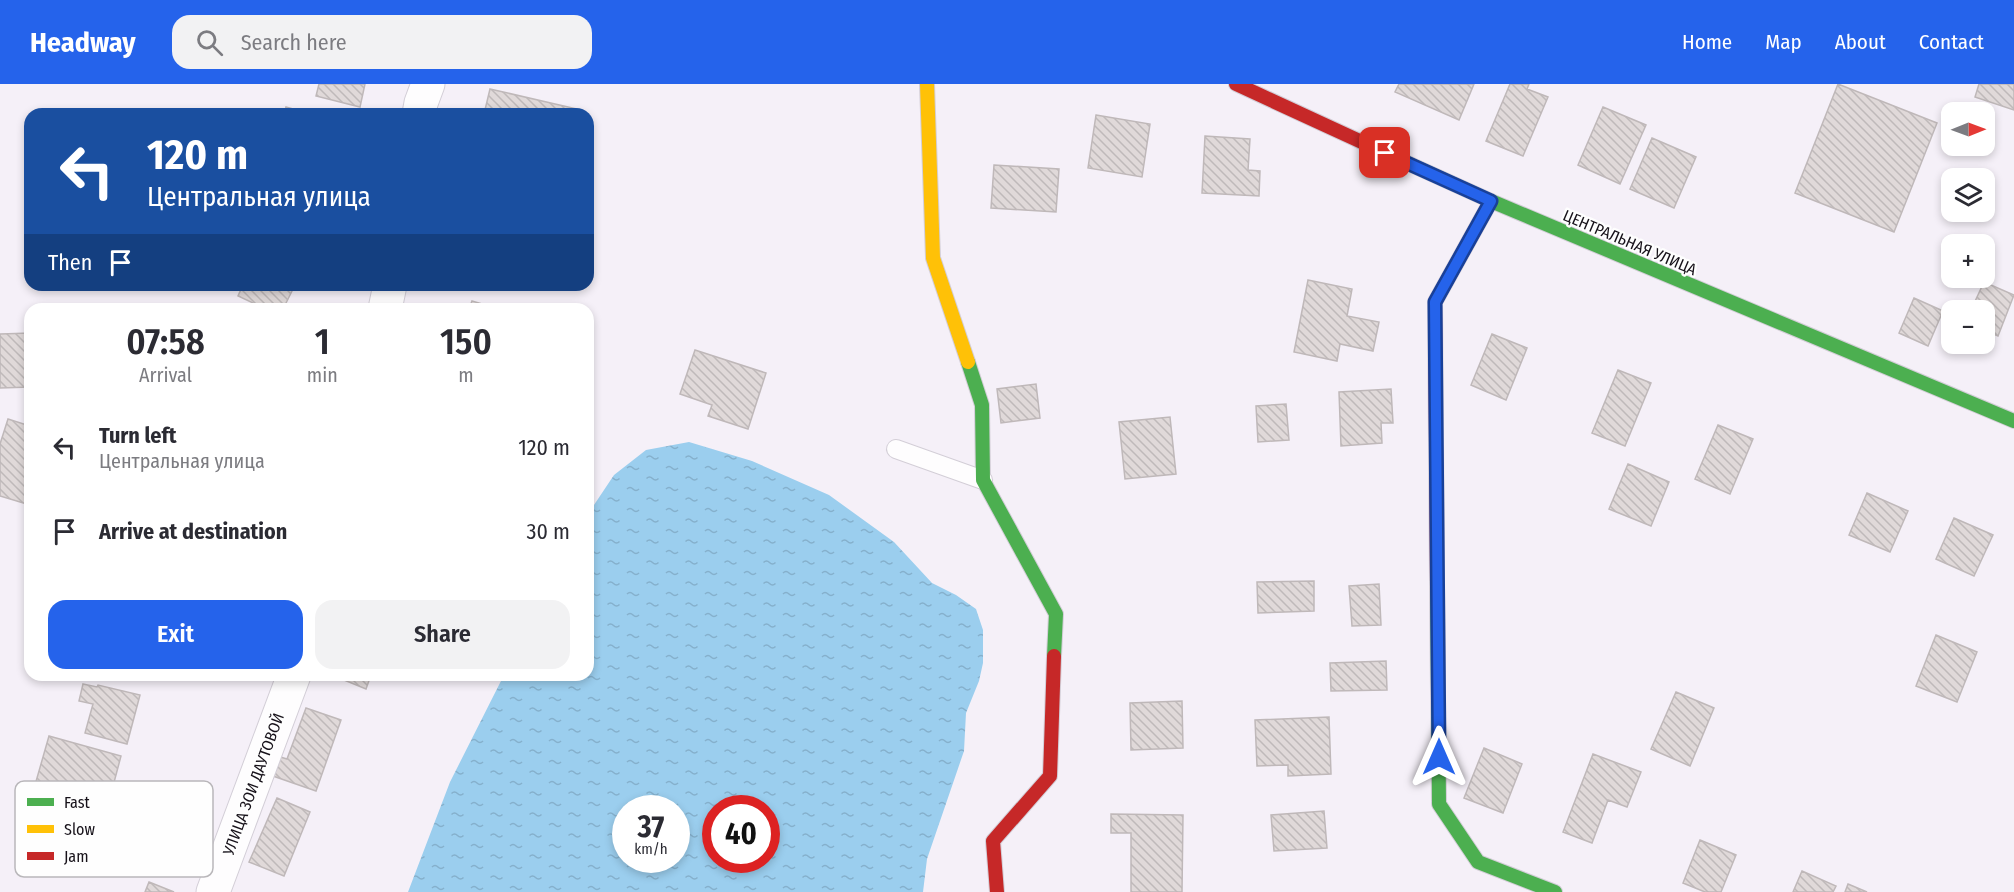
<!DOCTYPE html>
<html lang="en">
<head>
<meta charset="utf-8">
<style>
	body { margin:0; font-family:"Fira Sans Condensed",sans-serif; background:#f2f2f3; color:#2b2b33; height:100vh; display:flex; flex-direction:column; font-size:22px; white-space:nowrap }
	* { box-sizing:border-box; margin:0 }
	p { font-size:20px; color:#7c7c81 }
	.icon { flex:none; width:33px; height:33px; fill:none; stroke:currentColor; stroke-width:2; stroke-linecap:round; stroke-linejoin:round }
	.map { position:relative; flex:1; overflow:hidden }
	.side { position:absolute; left:24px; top:219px; width:570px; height:378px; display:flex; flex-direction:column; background:#fff; border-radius:18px; box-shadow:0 3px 9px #0003 }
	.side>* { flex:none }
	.banner { position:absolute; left:24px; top:24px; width:570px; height:183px; border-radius:18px; box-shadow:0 3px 9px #0003; background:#1a4fa0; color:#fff; overflow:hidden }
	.needle { width:39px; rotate:89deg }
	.controls { position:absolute; left:1941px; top:18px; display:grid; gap:12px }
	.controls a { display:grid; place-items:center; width:54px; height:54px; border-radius:12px; background:#fff; box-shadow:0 3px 9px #0003; font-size:30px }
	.speed { position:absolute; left:612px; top:711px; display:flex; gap:12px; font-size:30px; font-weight:700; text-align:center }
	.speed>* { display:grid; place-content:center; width:78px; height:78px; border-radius:50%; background:#fff; box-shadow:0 3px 9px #0003; line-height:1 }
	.speed small { font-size:15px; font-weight:400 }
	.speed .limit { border:9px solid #d22; background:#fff; color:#111 }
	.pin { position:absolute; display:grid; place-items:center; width:51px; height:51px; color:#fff; margin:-26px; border-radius:12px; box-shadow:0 3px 9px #0006 }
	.me { position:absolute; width:66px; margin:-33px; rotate:0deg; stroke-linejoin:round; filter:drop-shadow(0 0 4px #0008) }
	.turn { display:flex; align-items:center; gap:21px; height:126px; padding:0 24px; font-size:27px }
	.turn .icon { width:78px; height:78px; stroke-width:2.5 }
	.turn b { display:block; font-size:42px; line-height:51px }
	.then { display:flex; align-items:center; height:57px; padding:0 24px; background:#0003; gap:12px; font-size:22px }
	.eta { display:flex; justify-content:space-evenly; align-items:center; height:102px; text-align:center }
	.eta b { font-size:36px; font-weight:600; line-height:42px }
	.primary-button { display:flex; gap:12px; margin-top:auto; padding:12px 24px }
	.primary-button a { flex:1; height:69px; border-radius:18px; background:#2563eb; color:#fff; font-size:24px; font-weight:600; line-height:69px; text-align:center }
	.primary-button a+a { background:#f2f2f3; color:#2b2b33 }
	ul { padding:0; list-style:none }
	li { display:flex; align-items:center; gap:18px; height:84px; padding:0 24px }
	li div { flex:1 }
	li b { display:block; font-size:22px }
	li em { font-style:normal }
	header { display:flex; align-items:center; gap:36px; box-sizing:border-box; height:84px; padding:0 30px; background:#2563eb; color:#fff }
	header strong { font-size:28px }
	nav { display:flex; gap:33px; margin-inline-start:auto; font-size:21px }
	.search { width:420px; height:54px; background:#f2f2f3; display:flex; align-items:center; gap:15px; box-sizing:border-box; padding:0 21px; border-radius:18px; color:#7c7c81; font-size:22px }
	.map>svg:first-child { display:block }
	.water { fill:url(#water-ripples); fill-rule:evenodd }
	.building { fill:url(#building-back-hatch); stroke:#bfb8b9; stroke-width:1.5 }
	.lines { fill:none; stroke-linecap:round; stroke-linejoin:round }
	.lane-casing { stroke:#d3ced7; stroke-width:20 }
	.street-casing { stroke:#d3ced7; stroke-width:35 }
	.fast-casing { stroke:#d3ced7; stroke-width:16 }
	.slow-casing { stroke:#d3ced7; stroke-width:16 }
	.jam-casing { stroke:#d3ced7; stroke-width:16 }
	.lane { stroke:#fefdfe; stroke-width:18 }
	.street { stroke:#fefdfe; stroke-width:33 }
	.fast { stroke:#4caf50; stroke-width:14 }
	.slow { stroke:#ffc107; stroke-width:14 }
	.jam { stroke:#c62828; stroke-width:14 }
	.route-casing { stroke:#184099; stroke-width:15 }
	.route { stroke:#2563eb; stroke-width:10 }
	.labels { text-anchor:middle; stroke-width:4.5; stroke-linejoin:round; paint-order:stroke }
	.street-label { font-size:16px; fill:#17121a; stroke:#fefefe }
	.key { fill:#fefefe; stroke:#b9b7ba; stroke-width:1.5 }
	.key-label { font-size:16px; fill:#17121a }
</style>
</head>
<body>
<header>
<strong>Headway</strong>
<div class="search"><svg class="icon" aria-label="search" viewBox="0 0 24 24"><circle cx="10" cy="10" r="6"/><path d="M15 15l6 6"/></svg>Search here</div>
<nav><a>Home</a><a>Map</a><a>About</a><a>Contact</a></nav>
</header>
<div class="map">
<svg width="2014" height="808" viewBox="0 0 2014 808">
	<defs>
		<pattern id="water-ripples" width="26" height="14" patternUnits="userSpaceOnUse" patternTransform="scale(1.5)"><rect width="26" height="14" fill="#9bceee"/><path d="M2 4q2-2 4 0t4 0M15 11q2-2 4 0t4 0" fill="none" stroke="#85b0cc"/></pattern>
		<pattern id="building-back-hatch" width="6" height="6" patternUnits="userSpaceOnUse" patternTransform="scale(1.5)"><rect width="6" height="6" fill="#e0d9d9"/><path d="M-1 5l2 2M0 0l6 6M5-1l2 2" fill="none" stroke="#bfb9ba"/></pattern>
	</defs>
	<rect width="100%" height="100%" fill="#f5f0f8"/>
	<path class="water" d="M689,358L752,377L829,411L894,458L932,499L956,511L976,525L983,546V579L979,597L966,629L964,667L927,775L923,808H408L450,698L504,591H588V430L614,391L646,366ZM676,724V776H626V724ZM766,724V776H716V724Z"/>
	<path class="building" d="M319,0H365L360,23L316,12Z
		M1399,0H1474L1459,36L1395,8Z
		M1510,0H1529L1527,5L1548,13L1523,72L1486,57Z
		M1838,0L1937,39L1894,148L1795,109Z
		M1979,0H2014V26L1975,13Z
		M490,5L577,25L576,30H484Z
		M286,23L311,30H284Z
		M1603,23L1646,41L1620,100L1578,81Z
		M1096,31L1150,40L1142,93L1088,84Z
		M1205,52L1250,55L1248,86L1260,87L1259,112L1202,109Z
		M1652,54L1696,73L1674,124L1630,105Z
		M994,81L1059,85L1056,128L991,124Z
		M1308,196L1352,205L1347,232L1379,238L1373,267L1340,260L1337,277L1294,268Z
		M1984,198L2014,211L1998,252L1984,246V226H1971Z
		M243,201H295L283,225H266L238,212Z
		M1914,214L1943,227L1928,262L1899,249Z
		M472,217L499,225H469Z
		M30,249V303L0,304V250Z
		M1492,250L1527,264L1506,316L1471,301Z
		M695,266L766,289L748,345L708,332L712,321L680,310Z
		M1618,286L1651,299L1625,362L1592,349Z
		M1036,300L1040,334L1001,339L997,305Z
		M1391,305L1393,339H1381L1382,359L1341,362L1339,308Z
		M1286,320L1289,356L1258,358L1256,322Z
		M1170,333L1176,390L1125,395L1119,338Z
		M8,335L30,342V421L0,412V360Z
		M1718,341L1753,355L1730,410L1695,395Z
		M1628,380L1669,398L1651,442L1609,425Z
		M1867,409L1908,427L1890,468L1849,451Z
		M1954,434L1993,451L1974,492L1936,475Z
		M1314,497V527L1258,529L1257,498Z
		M1379,500L1381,541L1352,542L1349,502Z
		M1936,551L1977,568L1957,618L1916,602Z
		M1386,577L1387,606L1331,607L1330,579Z
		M332,591H371L366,605Z
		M83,600L97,603L98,601L140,611L127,660L85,649L93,620L79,617Z
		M1676,608L1714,624L1690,682L1651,665Z
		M1182,617L1183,664L1131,666L1130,619Z
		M306,624L341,636L316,707L270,691L277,672L287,675Z
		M1329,633L1331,690L1288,692V681L1257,682L1255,636Z
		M49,652L121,672L108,721L35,701Z
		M1484,664L1522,680L1503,729L1464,714Z
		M1593,670L1641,688L1627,723L1608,716L1592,759L1563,748Z
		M277,714L310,728L284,792L249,778Z
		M1324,727L1327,764L1274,767L1271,731Z
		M1111,730L1183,731L1182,808H1131V749H1111Z
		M1700,756L1736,771L1721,808H1705L1683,799Z
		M1802,787L1836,802L1833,808H1793Z
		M149,798L174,808H145Z
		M1848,800L1867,808H1845Z"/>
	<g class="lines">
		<defs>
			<path id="lane" d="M896,365L983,396"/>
			<path id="street" d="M419,30L421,19L428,0
				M385,225L390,201
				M213,808L294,591"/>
			<path id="fast" d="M1403,77L1491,117L2014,337
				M968,278L982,321L983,396L1056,530L1054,572
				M1437,497L1439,720L1478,778L1555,808"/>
			<path id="slow" d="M927,0L933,174L968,278"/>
			<path id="jam" d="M1236,0L1403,77
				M1437,497L1435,218L1491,117
				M997,808L993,757L1050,692L1054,572"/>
		</defs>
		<use href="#lane" class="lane-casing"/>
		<use href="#street" class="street-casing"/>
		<use href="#fast" class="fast-casing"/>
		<use href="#slow" class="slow-casing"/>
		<use href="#jam" class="jam-casing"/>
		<use href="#lane" class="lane"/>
		<use href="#street" class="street"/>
		<use href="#fast" class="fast"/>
		<use href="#slow" class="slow"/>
		<use href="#jam" class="jam"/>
	</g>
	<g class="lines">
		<defs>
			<path id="route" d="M1385,69L1491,117L1435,218L1439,673"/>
		</defs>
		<use href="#route" class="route-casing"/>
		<use href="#route" class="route"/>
	</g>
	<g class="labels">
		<g class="street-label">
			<text transform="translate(1630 158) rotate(23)" y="6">ЦЕНТРАЛЬНАЯ УЛИЦА</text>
			<text transform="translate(253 700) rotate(-70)" y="6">УЛИЦА ЗОИ ДАУТОВОЙ</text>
		</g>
	</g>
	<rect x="15" y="697" width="198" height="96" rx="9" class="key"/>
	<rect x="27" y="714" width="27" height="8" fill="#4caf50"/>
	<rect x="27" y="741" width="27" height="8" fill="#ffc107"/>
	<rect x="27" y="768" width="27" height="8" fill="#c62828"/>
	<g class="key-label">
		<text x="64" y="724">Fast</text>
		<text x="64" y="751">Slow</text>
		<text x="64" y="778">Jam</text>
	</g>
</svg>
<div class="controls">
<a><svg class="needle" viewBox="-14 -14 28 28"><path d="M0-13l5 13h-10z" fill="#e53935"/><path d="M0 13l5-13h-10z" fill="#7c7c81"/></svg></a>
<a><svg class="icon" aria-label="layers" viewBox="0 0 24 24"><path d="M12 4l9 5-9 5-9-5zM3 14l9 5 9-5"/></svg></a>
<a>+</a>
<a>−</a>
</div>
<div class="speed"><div>37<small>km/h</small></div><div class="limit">40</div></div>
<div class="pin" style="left:1385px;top:69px;background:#d93025"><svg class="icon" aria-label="arrive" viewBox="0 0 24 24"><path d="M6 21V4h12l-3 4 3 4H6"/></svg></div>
<svg class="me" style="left:1439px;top:673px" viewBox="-20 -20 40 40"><path d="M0-17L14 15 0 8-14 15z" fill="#2563eb" stroke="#fff" stroke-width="4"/></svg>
<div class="banner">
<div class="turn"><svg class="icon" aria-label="left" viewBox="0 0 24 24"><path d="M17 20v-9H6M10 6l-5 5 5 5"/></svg><div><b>120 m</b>Центральная улица</div></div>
<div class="then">Then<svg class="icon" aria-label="arrive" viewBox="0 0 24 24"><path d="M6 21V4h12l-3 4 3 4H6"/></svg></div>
</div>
<section class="side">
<div class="eta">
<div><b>07:58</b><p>Arrival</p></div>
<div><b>1</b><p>min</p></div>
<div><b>150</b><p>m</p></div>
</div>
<ul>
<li><svg class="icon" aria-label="left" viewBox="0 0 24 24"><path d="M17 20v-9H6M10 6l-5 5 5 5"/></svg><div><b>Turn left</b><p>Центральная улица</p></div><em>120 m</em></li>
<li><svg class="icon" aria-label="arrive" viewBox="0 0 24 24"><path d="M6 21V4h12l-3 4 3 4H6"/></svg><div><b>Arrive at destination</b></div><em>30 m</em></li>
</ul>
<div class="primary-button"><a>Exit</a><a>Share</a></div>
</section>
</div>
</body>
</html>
